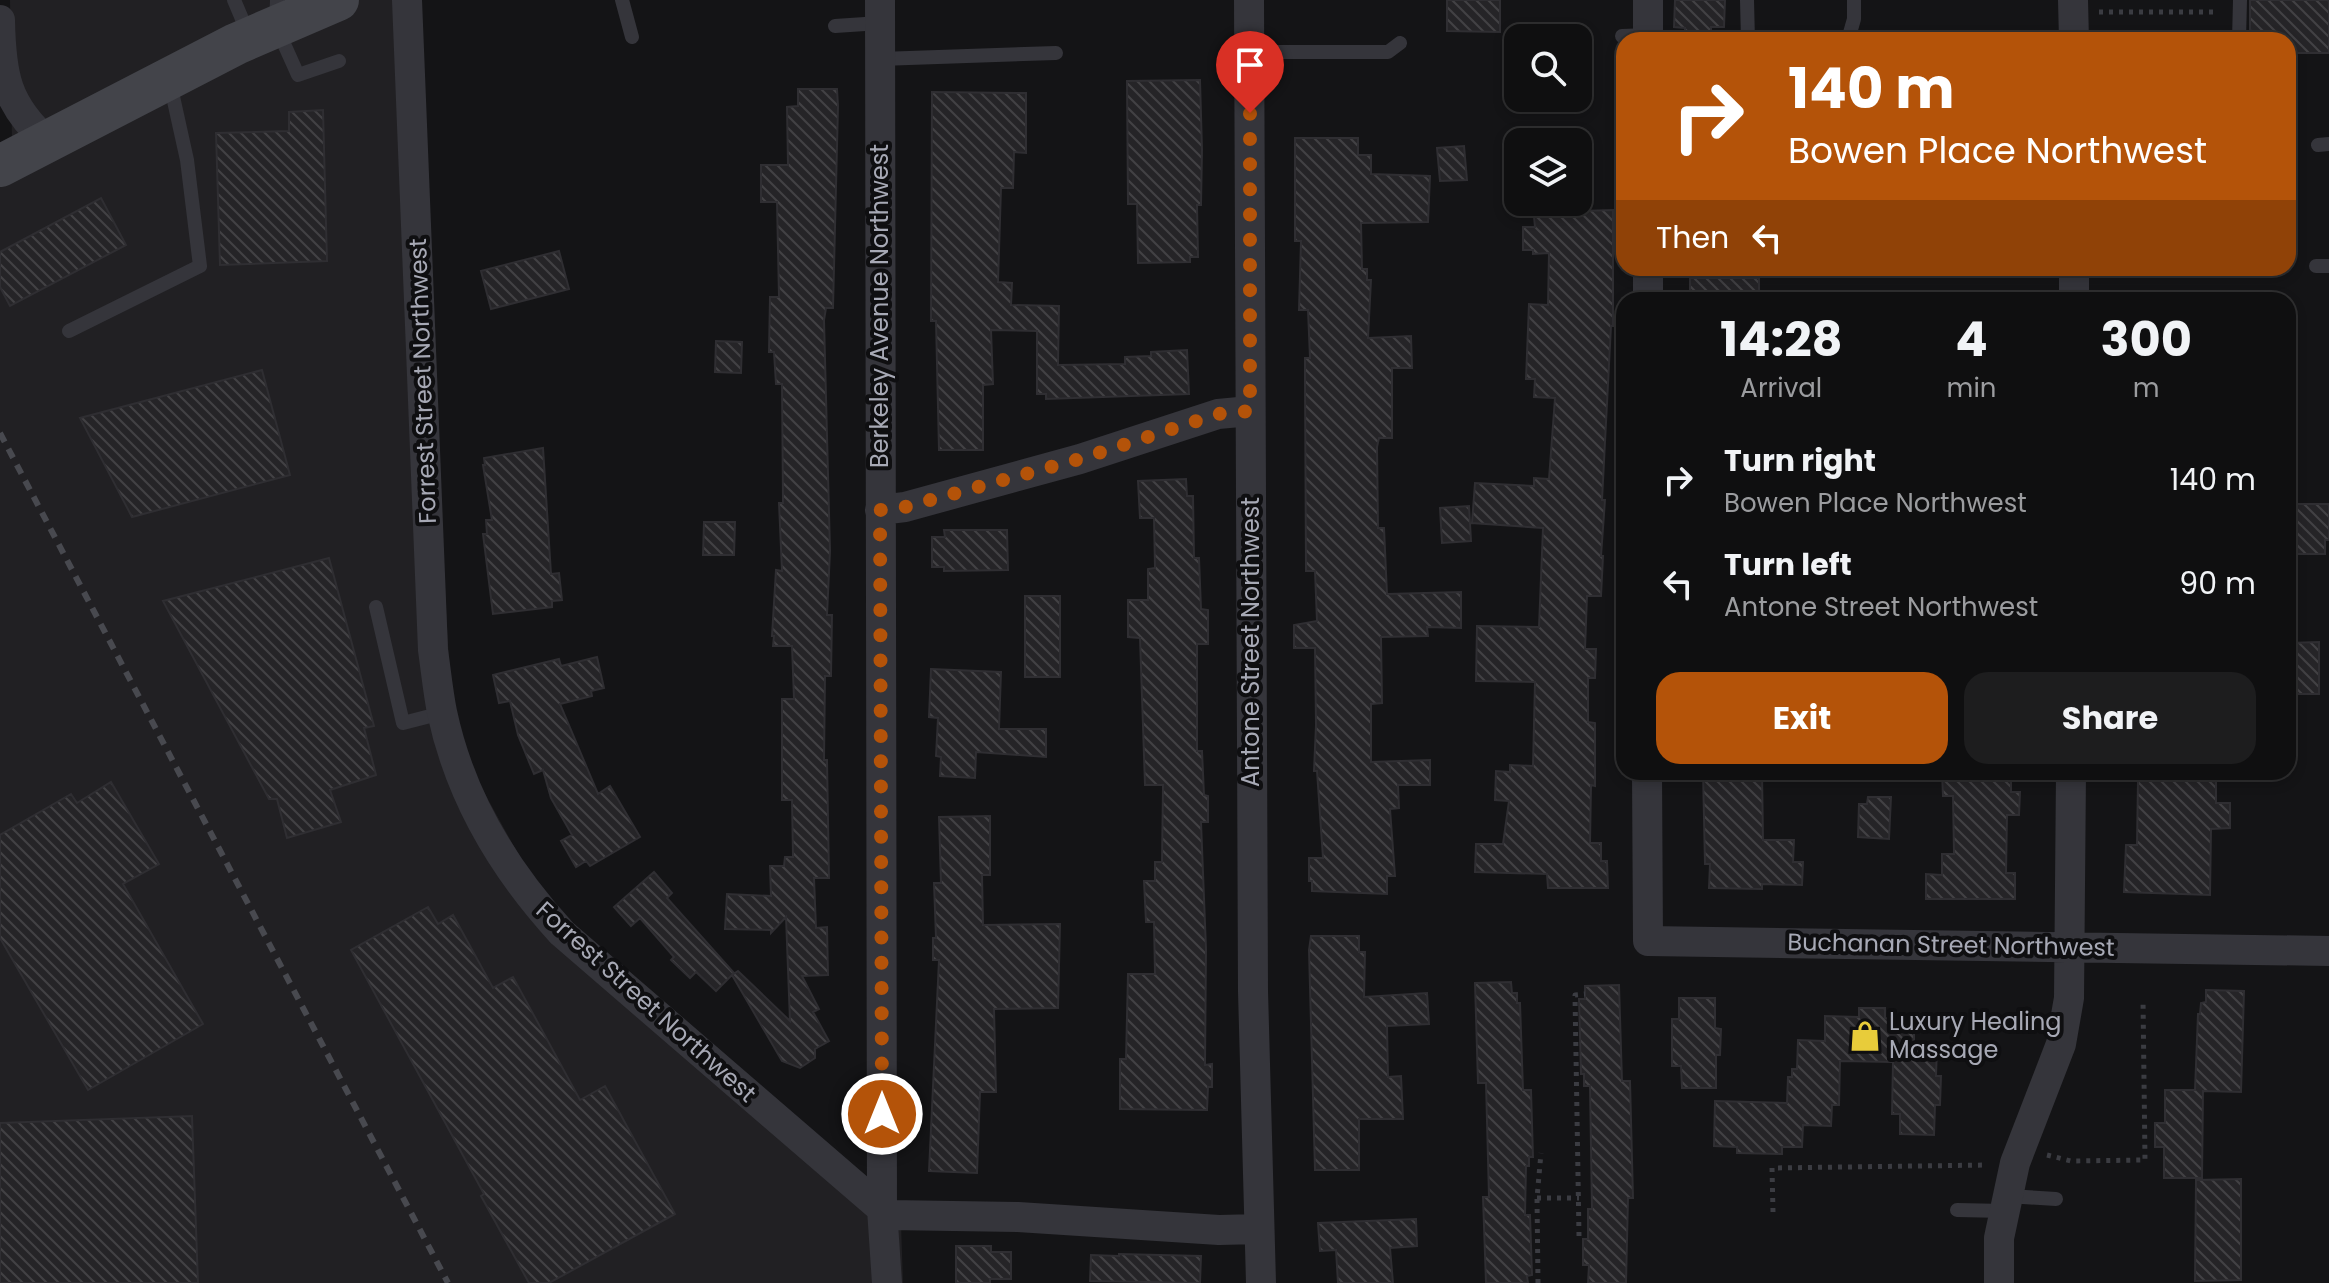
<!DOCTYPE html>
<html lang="en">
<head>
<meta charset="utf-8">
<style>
	body { margin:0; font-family:Poppins,sans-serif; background:#1d1d1e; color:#f1f3f6; height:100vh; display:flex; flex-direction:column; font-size:30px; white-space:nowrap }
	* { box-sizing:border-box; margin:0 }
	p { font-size:26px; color:#9b9c9f }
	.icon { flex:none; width:44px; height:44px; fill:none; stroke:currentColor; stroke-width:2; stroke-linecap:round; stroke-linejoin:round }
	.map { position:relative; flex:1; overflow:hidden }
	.drawer { position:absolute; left:1616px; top:292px; width:680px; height:488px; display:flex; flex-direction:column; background:#0f0f10; border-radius:24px; box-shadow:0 4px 12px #0003,0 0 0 2px #2f2f30 }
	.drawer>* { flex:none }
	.hud { position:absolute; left:1616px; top:32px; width:680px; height:244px; border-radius:24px; box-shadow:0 4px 12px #0003,0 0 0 2px #2f2f30; background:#b45309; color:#fff; overflow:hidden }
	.controls { position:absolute; left:1504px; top:24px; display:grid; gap:16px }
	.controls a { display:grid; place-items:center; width:88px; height:88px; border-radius:16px; background:#0f0f10; box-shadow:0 4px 12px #0003,0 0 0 2px #2f2f30; font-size:40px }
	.pin { position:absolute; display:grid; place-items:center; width:68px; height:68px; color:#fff; margin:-82px -34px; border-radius:50% 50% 50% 0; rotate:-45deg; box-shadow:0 0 8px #0007 }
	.pin .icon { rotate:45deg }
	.me { position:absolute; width:88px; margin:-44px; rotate:0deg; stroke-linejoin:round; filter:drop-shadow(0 0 6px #0008) }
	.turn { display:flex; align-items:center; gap:28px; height:168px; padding:0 40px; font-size:36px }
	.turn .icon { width:104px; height:104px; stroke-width:2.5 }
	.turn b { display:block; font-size:56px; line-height:68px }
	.then { display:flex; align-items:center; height:76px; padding:0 40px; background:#0003; gap:16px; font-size:30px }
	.eta { display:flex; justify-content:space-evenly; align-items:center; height:136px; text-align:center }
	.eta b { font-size:48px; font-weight:700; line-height:56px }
	.button { display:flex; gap:16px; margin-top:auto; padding:16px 40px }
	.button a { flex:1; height:92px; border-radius:24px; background:#b45309; color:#fff; font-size:32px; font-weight:700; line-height:92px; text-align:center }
	.button a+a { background:#1d1d1e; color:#f1f3f6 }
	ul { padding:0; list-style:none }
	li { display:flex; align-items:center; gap:24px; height:104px; padding:0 40px }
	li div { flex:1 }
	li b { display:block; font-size:30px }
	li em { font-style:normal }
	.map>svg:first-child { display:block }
	.built { fill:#212023 }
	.building { fill:url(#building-back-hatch); stroke:#2f2e32; stroke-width:2 }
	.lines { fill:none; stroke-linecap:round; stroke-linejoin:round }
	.path { stroke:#3b3c42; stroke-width:5; stroke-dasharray:4 6; stroke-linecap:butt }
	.service { stroke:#35353b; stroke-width:14 }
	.minor { stroke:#35353b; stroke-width:30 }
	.secondary { stroke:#43444a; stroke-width:42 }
	.rail { stroke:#48494f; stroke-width:6; stroke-dasharray:10 8; stroke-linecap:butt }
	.route { stroke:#b45309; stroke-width:14; stroke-dasharray:0 25.2 }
	.labels { text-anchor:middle; stroke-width:8; stroke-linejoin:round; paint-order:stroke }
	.street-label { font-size:24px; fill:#a7a9b5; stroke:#0f0f11 }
	.poi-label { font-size:24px; fill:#a7a9b5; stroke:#0f0f11; text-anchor:start }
</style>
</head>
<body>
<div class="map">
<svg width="2329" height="1283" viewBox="0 0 2329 1283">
	<defs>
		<pattern id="building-back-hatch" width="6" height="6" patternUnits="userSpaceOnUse" patternTransform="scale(2)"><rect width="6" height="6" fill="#252427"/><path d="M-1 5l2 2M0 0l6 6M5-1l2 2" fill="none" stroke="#424144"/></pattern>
	</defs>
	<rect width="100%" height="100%" fill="#141416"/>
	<path class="built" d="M10,0H413L453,736L559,928L901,1223L903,1283H0V153L12,144Z"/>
	<path class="building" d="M1447,0H1500V32L1447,31Z
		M1675,0H1725L1724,27H1711V40H1685V28L1674,27Z
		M2250,0H2329V53H2288V40H2250Z
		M1200,80L1202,150L1201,205H1197L1198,257H1190V262L1138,263L1137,204H1128L1127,81Z
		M798,89H837L838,106L833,308H826L824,320L830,551L827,615H832L831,676H825L824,760H827L829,878H814L816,928L827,927L828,975L802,976L819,1009L813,1012L829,1041L815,1049V1058L800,1068L782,1061L732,975L738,971L790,1021L786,917L771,933V930L725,929L727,894L771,896L770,866H784L785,857H793L792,800H782V699H794L792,646H773L774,636H772L776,570L782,571L779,503H783L782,384H776L774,352H769L770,297H779L777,202H761V165H788L787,107L798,106Z
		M932,92L1026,93V153L1014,152L1013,188H1001L998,282L1012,283L1011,305L1059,306L1058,365L1125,364V357L1151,356V352L1187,350L1189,394L1046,399V394H1037V331L991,330L993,384L983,385V450H939L936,321H931Z
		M323,110L327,261L220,265L216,133L289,131V112Z
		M1295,138H1358V155H1371V174L1430,176L1428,222L1361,223L1362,269H1367V280H1371L1368,338L1411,336L1412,368H1392V438H1379L1377,447L1378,528H1384L1387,594L1461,592V628L1427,627L1428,636L1381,637L1382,703L1371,704V762L1430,760V785H1398L1399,808L1390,809L1395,876H1387V894L1312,891V881H1309V858H1323L1317,771H1314L1316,725L1315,648H1294V625L1317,621L1315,571H1306L1305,381V358H1310L1308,310H1299L1301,241H1295Z
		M1464,146L1467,180L1440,181L1437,148Z
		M101,198L126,245L10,306L0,287V252Z
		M1613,210V326H1611L1602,500H1605L1601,556H1603L1601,596H1587L1585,649H1596L1595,678H1588V722L1595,723V786L1591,785L1590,843H1601V861H1607L1608,888H1548L1547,874L1475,872L1476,844H1503L1509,801L1495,800L1496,771L1510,772V765L1533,766L1535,682L1476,681L1477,626L1539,627L1543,528L1472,523L1475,483L1534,486V478L1549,479L1555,398L1534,397L1535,379H1526L1529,304L1548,305L1549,253L1533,254V250H1523V227H1535L1534,217L1549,216V212Z
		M559,251L569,289L491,309L481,271Z
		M1690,278H1759V300H1690Z
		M716,341L742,342L741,373L715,372Z
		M262,370L290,475L132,517L80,418Z
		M543,448L551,574L559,573L562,600L552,601V607L493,614L483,534H487L486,520H492L483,465H485L484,458Z
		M1186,479L1187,496H1193L1194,558H1199L1201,609L1208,610V644H1197V751H1202L1204,795L1208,796V822H1201L1206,949L1205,1065L1212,1064V1087H1208L1207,1110L1120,1109V1059H1126L1128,974H1155L1154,922H1146L1144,881H1155V862H1162L1163,785H1145L1140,638L1128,637V600H1148V569L1155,568L1154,518H1140L1138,481Z
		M2288,504H2329V540H2325V554H2293V550H2288Z
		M1469,506L1471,541L1442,543L1440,508Z
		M704,522H735L734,555H703Z
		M944,530H1007L1008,570L944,571V567H932V537H945Z
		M329,558L374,726L364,728L376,775L330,790L341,822L287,838L277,799H269L163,601Z
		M1025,596H1060V677H1025Z
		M2319,642V694H2288V643Z
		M597,657L604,688L591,691L592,696L560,704L598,794L610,786L640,837L590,866L586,861L576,867L561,841L572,835L551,798L543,770L534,774L518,735L510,701L499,703L493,675L559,659L561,666Z
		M931,669L1001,672L999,729H1046V757L976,752L975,778L940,776L941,757L936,756L938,718L929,717Z
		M1703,772H1762L1763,840H1794L1793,862H1803L1802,885L1762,884V889L1709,888L1710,864H1705Z
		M1942,773H2011V792H2020L2019,815H2007L2006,873H2015V899H1926V874L1942,875V854H1954L1953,796H1943Z
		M2138,780L2216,781V803H2230V828L2211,829L2210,895L2124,892L2126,845H2137Z
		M111,782L159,864L123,884L203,1024L88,1090L0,938V835L71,794L77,803Z
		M1868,797H1891L1889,839L1858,837L1859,804H1867Z
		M990,816V875H982L983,925L1060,924L1058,1008L994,1009L996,1092H980L977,1173L929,1171L939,960H933V938H936L934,883H941L939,817Z
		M654,872L672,893L667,898L734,973L716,991L696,972L690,978L671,960L674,957L640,918L631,926L614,907Z
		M428,907L438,924L453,915L493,988L513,977L580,1100L605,1086L675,1214L549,1283H529L481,1196L484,1194L351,950Z
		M1311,936H1359V952H1365L1364,997L1427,993L1429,1024L1387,1026L1388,1077L1401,1076L1403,1119H1359V1170H1315L1309,950Z
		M1511,982L1512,993H1517V1003H1520L1523,1090H1531L1533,1157H1529V1166H1526L1525,1215H1530L1532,1275L1527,1276L1528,1283H1486L1483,1197H1489L1486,1083H1478L1475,983Z
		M1619,985L1622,1081H1630L1633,1198H1628L1626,1283H1588L1589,1265H1583V1239H1588V1209H1592L1590,1086H1584V1074H1581L1579,999H1585V986Z
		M2206,990L2244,991L2241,1092L2203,1091L2202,1178H2164V1147H2155V1123H2165V1090H2195L2198,1014H2200L2201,1003L2206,1002Z
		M1679,998H1715V1028L1721,1029L1720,1055H1716V1088H1682L1681,1066H1672V1019H1679Z
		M1859,1008H1885V1018L1914,1019V1047H1937L1936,1076H1941L1940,1105H1935L1934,1135L1900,1134V1114H1892L1893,1062L1840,1061L1839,1105H1832L1831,1126L1803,1125L1802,1147H1782V1154L1737,1153V1147L1714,1146L1715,1101L1787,1103L1788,1077H1792V1069H1797L1798,1040L1825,1041V1016L1859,1017Z
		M192,1116L198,1283H0V1123Z
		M2241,1179V1280L2195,1281L2196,1180Z
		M1416,1219L1417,1246L1390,1248L1393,1283H1338L1336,1250L1320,1251L1318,1223Z
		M956,1246H991V1252H1011V1279H990V1283H956Z
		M1119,1254L1201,1256L1200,1283L1090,1281L1091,1255L1119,1256Z"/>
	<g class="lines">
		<path class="path" d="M2099,12H2214
			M2047,1155L2071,1161L2145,1160L2143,1000
			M1537,1198H1579
			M1773,1212L1772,1168L1987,1165
			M1579,1236L1575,995L1585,994
			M1538,1283L1537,1198L1541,1153"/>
		<path class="service" d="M234,0L248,33
			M277,0L276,26L298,75L339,61
			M622,0L632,37
			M1747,0L1748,40
			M835,26L880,23
			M1622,36L1648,35
			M1848,40L1854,19V0
			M2239,40L2240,0
			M1250,52H1388L1400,43
			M880,59L1056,53
			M2318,145L2329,144
			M2316,266H2329
			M69,331L200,266L187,160L170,83
			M376,607L403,723L442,713
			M2008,1196L2056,1199
			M1957,1210L2005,1211"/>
		<path class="minor" d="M407,0L433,650C436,671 438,692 442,712C460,797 504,870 562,933L889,1215L1018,1217L1219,1230L1259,1229
			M880,0L882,1209L887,1283
			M1249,0L1253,991L1261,1283
			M2073,0L2074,40
			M0,20C1,75 6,105 48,142
			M1648,40V0
			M2074,268V300
			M1648,300V268
			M880,510L905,507L1080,459L1218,414L1250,411
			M1647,772L1648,941L2329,951
			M1999,1283V1238L2015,1163L2061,1044L2069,998L2071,772"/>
		<path class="secondary" d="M0,166L236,44L338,0"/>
		<path class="rail" d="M0,433L448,1283"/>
	</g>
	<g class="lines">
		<path class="route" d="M882,1114L880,510L905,507L1080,459L1218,414L1250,411V113"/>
	</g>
	<defs>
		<symbol id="shop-bare" viewBox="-9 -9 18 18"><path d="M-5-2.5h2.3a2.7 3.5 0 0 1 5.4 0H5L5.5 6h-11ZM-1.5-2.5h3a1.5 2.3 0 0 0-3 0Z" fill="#e8cc3a" stroke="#0f0f11" stroke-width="2.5" paint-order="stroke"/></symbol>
	</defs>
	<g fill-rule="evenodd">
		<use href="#shop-bare" x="1843" y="1014" width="44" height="44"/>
	</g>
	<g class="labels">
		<g class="street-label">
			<text transform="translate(880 306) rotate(-90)" y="8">Berkeley Avenue Northwest</text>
			<text transform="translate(423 381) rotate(-92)" y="8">Forrest Street Northwest</text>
			<text transform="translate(1251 642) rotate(-90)" y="8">Antone Street Northwest</text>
			<text transform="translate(1951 945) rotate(1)" y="8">Buchanan Street Northwest</text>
			<text transform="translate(646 1002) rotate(42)" y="8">Forrest Street Northwest</text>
		</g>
		<g class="poi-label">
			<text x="1889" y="1030">Luxury Healing<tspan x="1889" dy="28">Massage</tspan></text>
		</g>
	</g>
</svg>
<div class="controls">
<a><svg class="icon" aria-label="search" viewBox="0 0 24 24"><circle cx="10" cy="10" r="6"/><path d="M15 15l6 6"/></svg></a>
<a><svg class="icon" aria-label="layers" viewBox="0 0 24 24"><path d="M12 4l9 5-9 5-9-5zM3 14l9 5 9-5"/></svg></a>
</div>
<div class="pin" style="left:1250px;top:113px;background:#d93025"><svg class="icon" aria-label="arrive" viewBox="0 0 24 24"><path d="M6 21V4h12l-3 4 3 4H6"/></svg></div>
<svg class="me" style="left:882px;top:1114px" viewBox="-20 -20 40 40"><circle r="17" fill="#b45309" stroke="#fff" stroke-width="3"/><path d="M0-11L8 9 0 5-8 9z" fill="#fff"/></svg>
<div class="hud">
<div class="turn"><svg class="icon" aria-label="right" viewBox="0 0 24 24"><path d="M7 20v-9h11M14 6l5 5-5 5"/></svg><div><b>140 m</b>Bowen Place Northwest</div></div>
<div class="then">Then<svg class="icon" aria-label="left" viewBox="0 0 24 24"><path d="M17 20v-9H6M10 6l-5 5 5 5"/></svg></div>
</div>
<section class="drawer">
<div class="eta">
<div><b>14:28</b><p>Arrival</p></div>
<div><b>4</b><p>min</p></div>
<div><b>300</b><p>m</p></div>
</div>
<ul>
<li><svg class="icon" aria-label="right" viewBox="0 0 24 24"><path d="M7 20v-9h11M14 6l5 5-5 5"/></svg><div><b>Turn right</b><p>Bowen Place Northwest</p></div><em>140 m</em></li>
<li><svg class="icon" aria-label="left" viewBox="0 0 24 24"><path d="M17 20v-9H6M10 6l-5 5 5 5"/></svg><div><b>Turn left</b><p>Antone Street Northwest</p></div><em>90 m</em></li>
</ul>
<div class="button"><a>Exit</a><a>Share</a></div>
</section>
</div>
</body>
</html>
